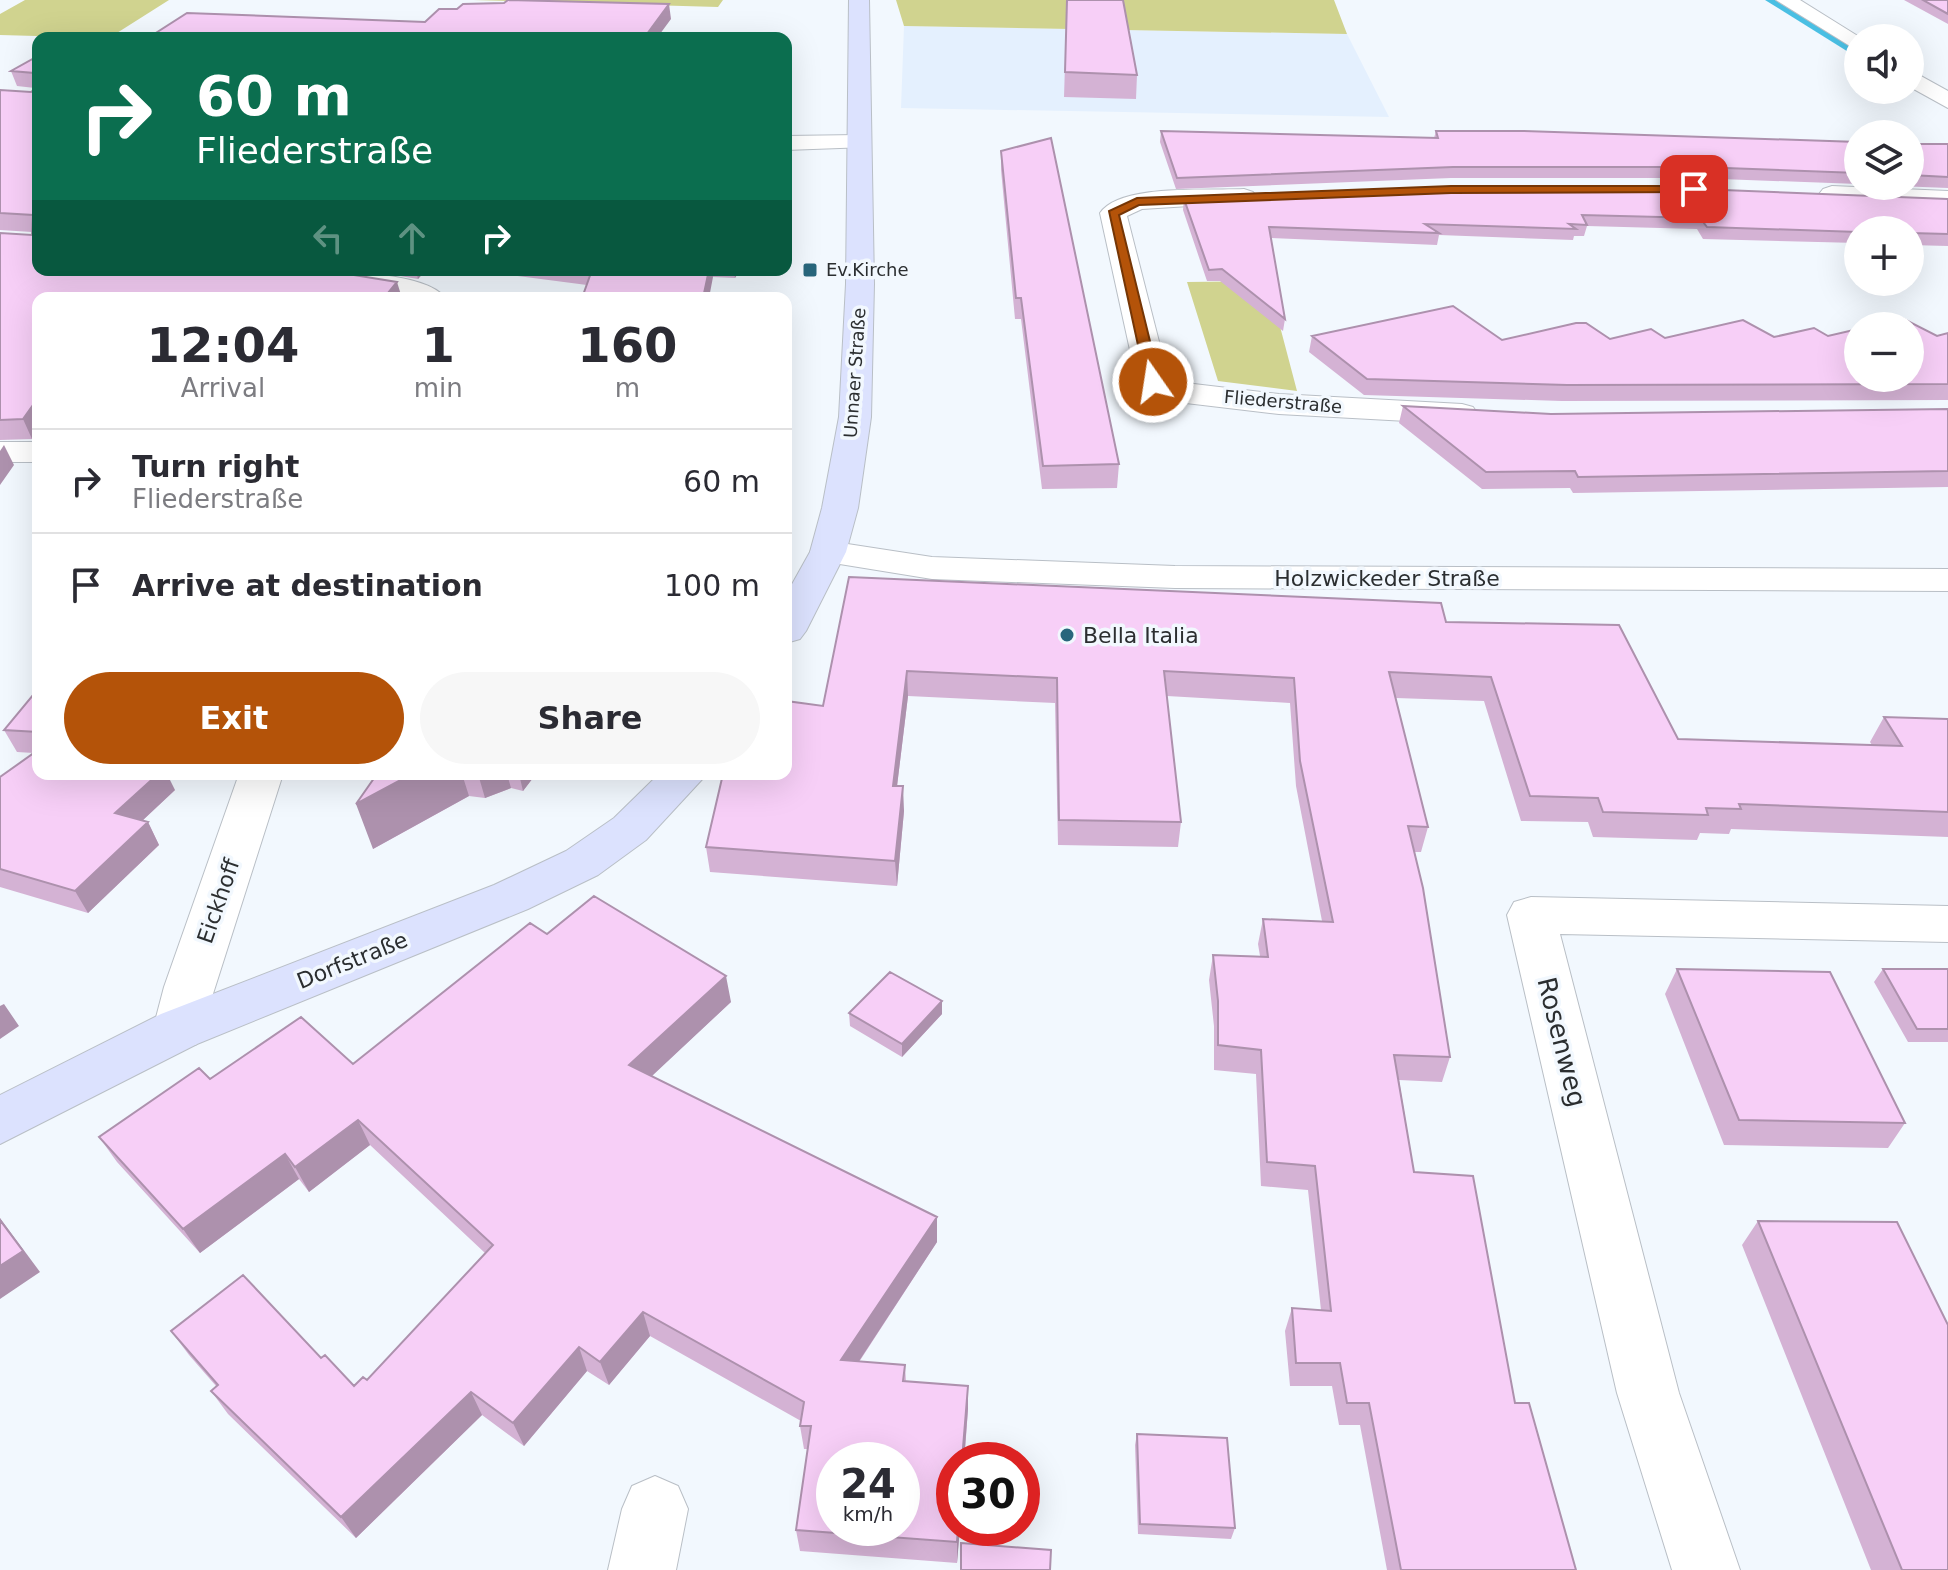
<!DOCTYPE html>
<html lang="en">
<head>
<meta charset="utf-8">
<style>
	body { margin:0; font-family:"DejaVu Sans",sans-serif; background:#f7f7f7; color:#2b2b33; height:100vh; display:flex; flex-direction:column; font-size:30px; white-space:nowrap }
	* { box-sizing:border-box; margin:0 }
	p { font-size:26px; color:#7c7c81 }
	.icon { flex:none; width:44px; height:44px; fill:none; stroke:currentColor; stroke-width:2; stroke-linecap:round; stroke-linejoin:round }
	.map { position:relative; flex:1; overflow:hidden }
	.panel { position:absolute; left:32px; top:292px; width:760px; height:488px; display:flex; flex-direction:column; background:#fff; border-radius:16px; box-shadow:0 8px 32px #0002 }
	.panel>* { flex:none }
	.hud { position:absolute; left:32px; top:32px; width:760px; height:244px; border-radius:16px; box-shadow:0 8px 32px #0002; background:#0b6e4f; color:#fff; overflow:hidden }
	.tools { position:absolute; left:1844px; top:24px; display:grid; gap:16px }
	.tools a { display:grid; place-items:center; width:80px; height:80px; border-radius:50%; background:#fff; box-shadow:0 8px 32px #0002; font-size:40px }
	.speed { position:absolute; left:816px; top:1442px; display:flex; gap:16px; font-size:40px; font-weight:700; text-align:center }
	.speed>* { display:grid; place-content:center; width:104px; height:104px; border-radius:50%; background:#fff; box-shadow:0 8px 32px #0002; line-height:1 }
	.speed small { font-size:20px; font-weight:400 }
	.speed .limit { border:12px solid #d22; background:#fff; color:#111 }
	.pin { position:absolute; display:grid; place-items:center; width:68px; height:68px; color:#fff; margin:-34px; border-radius:16px; box-shadow:0 4px 12px #0006 }
	.me { position:absolute; width:88px; margin:-44px; rotate:347deg; stroke-linejoin:round; filter:drop-shadow(0 0 6px #0008) }
	.turn { display:flex; align-items:center; gap:28px; height:168px; padding:0 32px; font-size:36px }
	.turn .icon { width:104px; height:104px; stroke-width:2.5 }
	.turn b { display:block; font-size:56px; line-height:68px }
	.lanes { display:flex; align-items:center; height:76px; padding:0 32px; background:#0003; justify-content:center; gap:40px; direction:ltr }
	.lanes .off { opacity:.35 }
	.eta { display:flex; justify-content:space-evenly; align-items:center; height:136px; text-align:center }
	.eta b { font-size:48px; font-weight:700; line-height:56px }
	.cta { display:flex; gap:16px; margin-top:auto; padding:16px 32px }
	.cta a { flex:1; height:92px; border-radius:48px; background:#b45309; color:#fff; font-size:32px; font-weight:700; line-height:92px; text-align:center }
	.cta a+a { background:#f7f7f7; color:#2b2b33 }
	ul { padding:0; list-style:none }
	li { display:flex; align-items:center; gap:24px; height:104px; padding:0 32px; border-top:2px solid #e1e1e2 }
	li div { flex:1 }
	li b { display:block; font-size:30px }
	li em { font-style:normal }
	.map>svg:first-child { display:block }
	.built { fill:#e4f0fe }
	.green { fill:#d0d38f }
	.lines { fill:none; stroke-linecap:round; stroke-linejoin:round }
	.stream { fill:#4abfe3; fill-rule:evenodd }
	.minor-casing { stroke:#b9bfc6; stroke-width:2 }
	.tertiary-casing { stroke:#b9bfc6; stroke-width:2 }
	.secondary-casing { stroke:#b9bfc6; stroke-width:2 }
	.minor { fill:#fff; fill-rule:evenodd }
	.tertiary { fill:#fff; fill-rule:evenodd }
	.secondary { fill:#dce2fe; fill-rule:evenodd }
	.wall { fill:#d4b2d4 }
	.shaded-wall { fill:#ad91ad }
	.building { fill:#f7cff7; stroke:#ad91ad; stroke-width:2; fill-rule:evenodd }
	.route { fill:#b45309; stroke:#753606; stroke-width:2 }
	.poi-dot { fill:#28667c; stroke:#f2f8fe; stroke-width:3 }
	.labels { text-anchor:middle; stroke-width:7; stroke-linejoin:round; paint-order:stroke }
	.far-poi-label { font-size:18px; fill:#2b2e30; stroke:#f2f8fe; text-anchor:start }
	.far-street-label { font-size:18px; fill:#2b2e30; stroke:#f2f8fe }
	.street-label { font-size:22px; fill:#2b2e30; stroke:#f2f8fe }
	.poi-label { font-size:22px; fill:#2b2e30; stroke:#f2f8fe; text-anchor:start }
	.near-street-label { font-size:26px; fill:#2b2e30; stroke:#f2f8fe }
</style>
</head>
<body>
<div class="map">
<svg width="1948" height="1570" viewBox="0 0 1948 1570">
	<rect width="100%" height="100%" fill="#f2f8fe"/>
	<path class="built" d="M904,26L1347,34L1389,117L901,108Z"/>
	<path class="green" d="M25,0H169L109,38L0,35V14Z
		M473,0H723L718,7Z
		M896,0H1334L1347,34L904,26Z
		M1268,281L1297,391L1218,381L1187,282Z"/>
	<g class="lines">
		<path class="stream" d="M1765,0H1775L1858,51V58Z"/>
		<defs>
			<path id="minor" d="M1776,0H1800L1861,38H1858V51Z
				M1910,70L1948,91V108L1910,87Z
				M858,135L867,137L870,142L867,147L786,150V136Z
				M1832,186L1948,191V207L1823,199L1819,194L1823,189Z
				M1244,189L1253,192L1257,197L1253,202L1142,209L1127,216L1168,377L1177,382L1279,394L1462,404L1473,407L1478,414L1473,421L1462,424L1279,414L1169,401L1142,389L1137,382L1100,213C1120,183 1210,191 1244,189Z
				M267,270C303,270 425,268 445,298H409L281,278L271,276Z
				M0,442H38V462H0Z
				M239,774H283L197,1044L179,1050L161,1044L153,1029L164,987Z
				M1531,897L1948,906V942L1560,934L1679,1393L1740,1570H1672L1617,1393L1507,915L1514,902Z
				M655,1476L678,1486L688,1509L676,1570H608L622,1509L632,1486Z"/>
			<path id="tertiary" d="M828,541L932,557L1175,566L1948,569V591L1175,588L932,579L815,560L810,552L815,544Z"/>
			<path id="secondary" d="M849,0H869L874,284L871,417L858,508L846,552L806,631L800,639L786,643V595L810,552L822,508L839,417L846,284Z
				M659,774H707L646,840L598,875L528,909L197,1044L0,1144V1095L161,1014L494,885L566,851L614,818Z"/>
		</defs>
		<use href="#minor" class="minor-casing"/>
		<use href="#tertiary" class="tertiary-casing"/>
		<use href="#secondary" class="secondary-casing"/>
		<use href="#minor" class="minor"/>
		<use href="#tertiary" class="tertiary"/>
		<use href="#secondary" class="secondary"/>
	</g>
	<path class="wall" d="M1067,0L1137,75L1136,99L1064,97Z
		M1904,0H1948V24Z
		M38,56V431L32,439L0,440V233L32,235V232L0,230V90L31,92L35,88L17,86L11,71Z
		M1161,131L1434,138L1436,131L1858,142V184L1694,178H1451L1176,189L1160,142Z
		M1910,144H1948V188L1897,186H1910Z
		M1001,151L1119,464L1117,488L1042,489L1021,319H1015L1001,170Z
		M1184,199H1948V246L1910,245V230H1858V243L1703,239L1697,229L1587,226L1584,236H1574L1573,240L1439,235L1437,245L1271,238L1285,319L1283,331L1220,281H1207L1183,210Z
		M364,270H426L418,279Z
		M472,270H740L735,278L713,277L587,285Z
		M1948,333V400L1562,401L1364,395L1309,352L1312,336L1502,340L1937,336Z
		M1403,406L1551,414L1948,409V487L1573,493L1570,488L1482,489L1399,423Z
		M849,577L1446,622L1678,739L1872,745L1870,742L1884,717L1948,719V837L1731,829L1729,834L1700,833L1697,840L1593,837L1588,822L1521,821L1484,701L1396,698L1428,827L1421,852H1414L1450,1057L1442,1082L1399,1080L1414,1172L1515,1403L1576,1570H1387L1360,1425H1339L1332,1386H1290L1285,1331L1292,1308L1321,1310L1308,1190L1261,1186L1256,1074L1214,1070V1026L1209,980L1213,955L1260,956L1258,944L1263,919L1322,921L1296,786L1290,703L1167,696L1181,822L1178,847L1058,845L1055,703L908,696L897,786L904,811L897,886L710,872L706,847L786,774L823,706Z
		M38,689V774L175,790L142,821L148,822L159,845L88,913L0,887V777L34,753L17,752L4,730Z
		M377,774H536L523,791L511,788L485,798L469,796L373,849Z
		M547,934L731,1002L651,1076L937,1217V1242L859,1362L905,1365L906,1382L968,1409L957,1563L800,1551L796,1530L808,1449H804L800,1426L801,1421L650,1336L609,1385L587,1371L524,1446L482,1415L356,1538L228,1414L211,1391L216,1386L189,1355L171,1331L321,1358L354,1386L367,1380L485,1253L370,1145L309,1192L299,1179L200,1253L117,1162L99,1137L210,1079L353,1064Z
		M1677,969L1905,1123L1888,1148L1724,1145L1665,994Z
		M1883,969H1948V1042H1908L1874,982Z
		M849,1013L942,1014L902,1057L850,1026Z
		M1758,1221L1948,1570H1871L1742,1245Z
		M1137,1434L1235,1528L1231,1539L1138,1534L1135,1445Z"/>
	<path class="shaded-wall" d="M669,4L671,19L657,38H644Z
		M416,270H426L418,279Z
		M709,270H712L713,277L709,298H703Z
		M734,270H740L735,278Z
		M397,282L402,298H384Z
		M33,405L38,415V431L32,439L23,419Z
		M4,445L14,465L0,485V451Z
		M907,671L908,696L894,811L893,786Z
		M158,774H167L175,790L127,835L115,813Z
		M412,774H462L469,796L373,849L356,804Z
		M478,774H507L511,788L485,798Z
		M519,774H536L523,791Z
		M903,786L904,811L897,886L895,861Z
		M148,822L159,845L88,913L75,891Z
		M726,976L731,1002L636,1091L629,1065Z
		M942,1001V1014L902,1057V1044Z
		M4,1004L19,1026L0,1039V1006Z
		M358,1120L370,1145L309,1192L295,1167Z
		M285,1154L299,1179L200,1253L183,1229Z
		M937,1217V1242L844,1384L841,1360Z
		M0,1218L40,1272L0,1299Z
		M643,1312L650,1336L609,1385L600,1362Z
		M579,1347L587,1371L524,1446L513,1423Z
		M968,1386V1409L964,1460H962Z
		M471,1392L482,1415L356,1538L341,1517Z
		M958,1528H960L957,1563V1542Z"/>
	<path class="building" d="M508,0L669,4L644,38H148L187,13L425,22L439,9H457L463,4L504,3Z
		M1067,0H1123L1137,75L1065,72Z
		M1923,0H1948V14Z
		M38,56V270H323L397,282L384,298H38V405H33L23,419L0,420V233L32,235L33,215L0,213V90L31,92L35,89L34,73L11,71Z
		M1161,131L1438,138L1436,131H1523L1858,142V173L1698,167H1453L1177,178Z
		M1051,138L1119,464L1043,466L1021,298H1016L1001,151Z
		M1910,144H1948V177L1910,175Z
		M1453,189H1698L1948,199V234L1910,233V230H1858V232L1707,227L1700,218L1582,215L1587,225L1569,224L1576,229L1425,224L1439,233L1269,227L1285,319L1222,269L1209,270L1184,199Z
		M592,270H709L703,298H582Z
		M1453,306L1502,340L1576,323H1586L1610,339L1651,329L1665,338L1743,320L1774,337L1814,328L1828,336L1858,329V378H1910V326H1869L1902,318L1937,336L1948,333V384L1567,385L1367,379L1312,336Z
		M1403,406L1551,414L1948,409V471L1578,477L1575,471L1486,472Z
		M849,577L1441,603L1446,622L1619,625L1678,739L1902,746L1884,717L1948,719V812L1739,804L1741,809L1706,808L1708,815L1603,812L1598,798L1530,796L1491,677L1389,672L1428,827L1408,826L1423,888L1450,1057L1394,1055L1414,1172L1473,1176L1515,1403H1529L1576,1570H1401L1369,1403H1347L1340,1363H1296L1292,1308L1331,1311L1315,1166L1267,1162L1261,1050L1218,1045V1001L1213,955L1268,957L1263,919L1333,922L1300,761L1294,678L1164,671L1181,822L1059,820L1057,678L907,671L893,786H903L895,861L706,847L723,774H786V701L823,706Z
		M38,689V732L4,730Z
		M38,750V774H158L115,813L148,822L75,891L0,869V777Z
		M377,774H412L356,804Z
		M594,896L726,976L629,1065L937,1217L841,1360L905,1365L903,1381L968,1386L962,1460H954V1528H958L957,1542L796,1530L811,1426H800L804,1402L643,1312L600,1362L579,1347L513,1423L471,1392L341,1517L211,1391L218,1385L171,1331L243,1275L321,1358L325,1355L354,1386L363,1377L367,1380L493,1245L358,1120L295,1167L285,1154L183,1229L99,1137L199,1068L210,1079L301,1017L353,1064L530,923L547,934ZM834,1460H902V1528H834Z
		M1677,969L1830,972L1905,1123L1739,1120Z
		M1883,969H1948V1029H1917Z
		M890,972L942,1001L902,1044L849,1013Z
		M0,1220L23,1251L0,1266Z
		M1758,1221L1897,1222L1948,1325V1570H1902Z
		M1137,1434L1227,1438L1235,1528L1140,1524Z
		M961,1543L1051,1550L1050,1570H961Z"/>
	<path class="route" d="M1451,186H1694L1699,189L1694,192L1451,193L1139,205L1119,215L1160,382L1153,386L1146,382L1109,211L1137,198Z"/>
	<g class="poi-dot">
		<rect x="802" y="262" width="16" height="16" rx="4"/>
		<circle cx="1067" cy="635" r="8"/>
	</g>
	<g class="labels">
		<g class="far-poi-label">
			<text x="826" y="276">Ev.Kirche</text>
		</g>
		<g class="far-street-label">
			<text transform="translate(855 373) rotate(-86)" y="6">Unnaer Straße</text>
			<text transform="translate(1283 402) rotate(5)" y="6">Fliederstraße</text>
		</g>
		<g class="street-label">
			<text x="1387" y="586">Holzwickeder Straße</text>
			<text transform="translate(218 901) rotate(-71)" y="8">Eickhoff</text>
			<text transform="translate(352 960) rotate(-22)" y="8">Dorfstraße</text>
		</g>
		<g class="poi-label">
			<text x="1083" y="643">Bella Italia</text>
		</g>
		<g class="near-street-label">
			<text transform="translate(1562 1042) rotate(76)" y="9">Rosenweg</text>
		</g>
	</g>
</svg>
<div class="tools">
<a><svg class="icon" aria-label="sound" viewBox="0 0 24 24"><path d="M4 9h4l5-4v14l-5-4H4zM17 9q2 3 0 6"/></svg></a>
<a><svg class="icon" aria-label="layers" viewBox="0 0 24 24"><path d="M12 4l9 5-9 5-9-5zM3 14l9 5 9-5"/></svg></a>
<a>+</a>
<a>−</a>
</div>
<div class="speed"><div>24<small>km/h</small></div><div class="limit">30</div></div>
<div class="pin" style="left:1694px;top:189px;background:#d93025"><svg class="icon" aria-label="arrive" viewBox="0 0 24 24"><path d="M6 21V4h12l-3 4 3 4H6"/></svg></div>
<svg class="me" style="left:1153px;top:382px" viewBox="-20 -20 40 40"><circle r="17" fill="#b45309" stroke="#fff" stroke-width="3"/><path d="M0-11L8 9 0 5-8 9z" fill="#fff"/></svg>
<div class="hud">
<div class="turn"><svg class="icon" aria-label="right" viewBox="0 0 24 24"><path d="M7 20v-9h11M14 6l5 5-5 5"/></svg><div><b>60 m</b>Fliederstraße</div></div>
<div class="lanes"><svg class="icon off" aria-label="left" viewBox="0 0 24 24"><path d="M17 20v-9H6M10 6l-5 5 5 5"/></svg><svg class="icon off" aria-label="ahead" viewBox="0 0 24 24"><path d="M12 20V5M6 11l6-6 6 6"/></svg><svg class="icon" aria-label="right" viewBox="0 0 24 24"><path d="M7 20v-9h11M14 6l5 5-5 5"/></svg></div>
</div>
<section class="panel">
<div class="eta">
<div><b>12:04</b><p>Arrival</p></div>
<div><b>1</b><p>min</p></div>
<div><b>160</b><p>m</p></div>
</div>
<ul>
<li><svg class="icon" aria-label="right" viewBox="0 0 24 24"><path d="M7 20v-9h11M14 6l5 5-5 5"/></svg><div><b>Turn right</b><p>Fliederstraße</p></div><em>60 m</em></li>
<li><svg class="icon" aria-label="arrive" viewBox="0 0 24 24"><path d="M6 21V4h12l-3 4 3 4H6"/></svg><div><b>Arrive at destination</b></div><em>100 m</em></li>
</ul>
<div class="cta"><a>Exit</a><a>Share</a></div>
</section>
</div>
</body>
</html>
